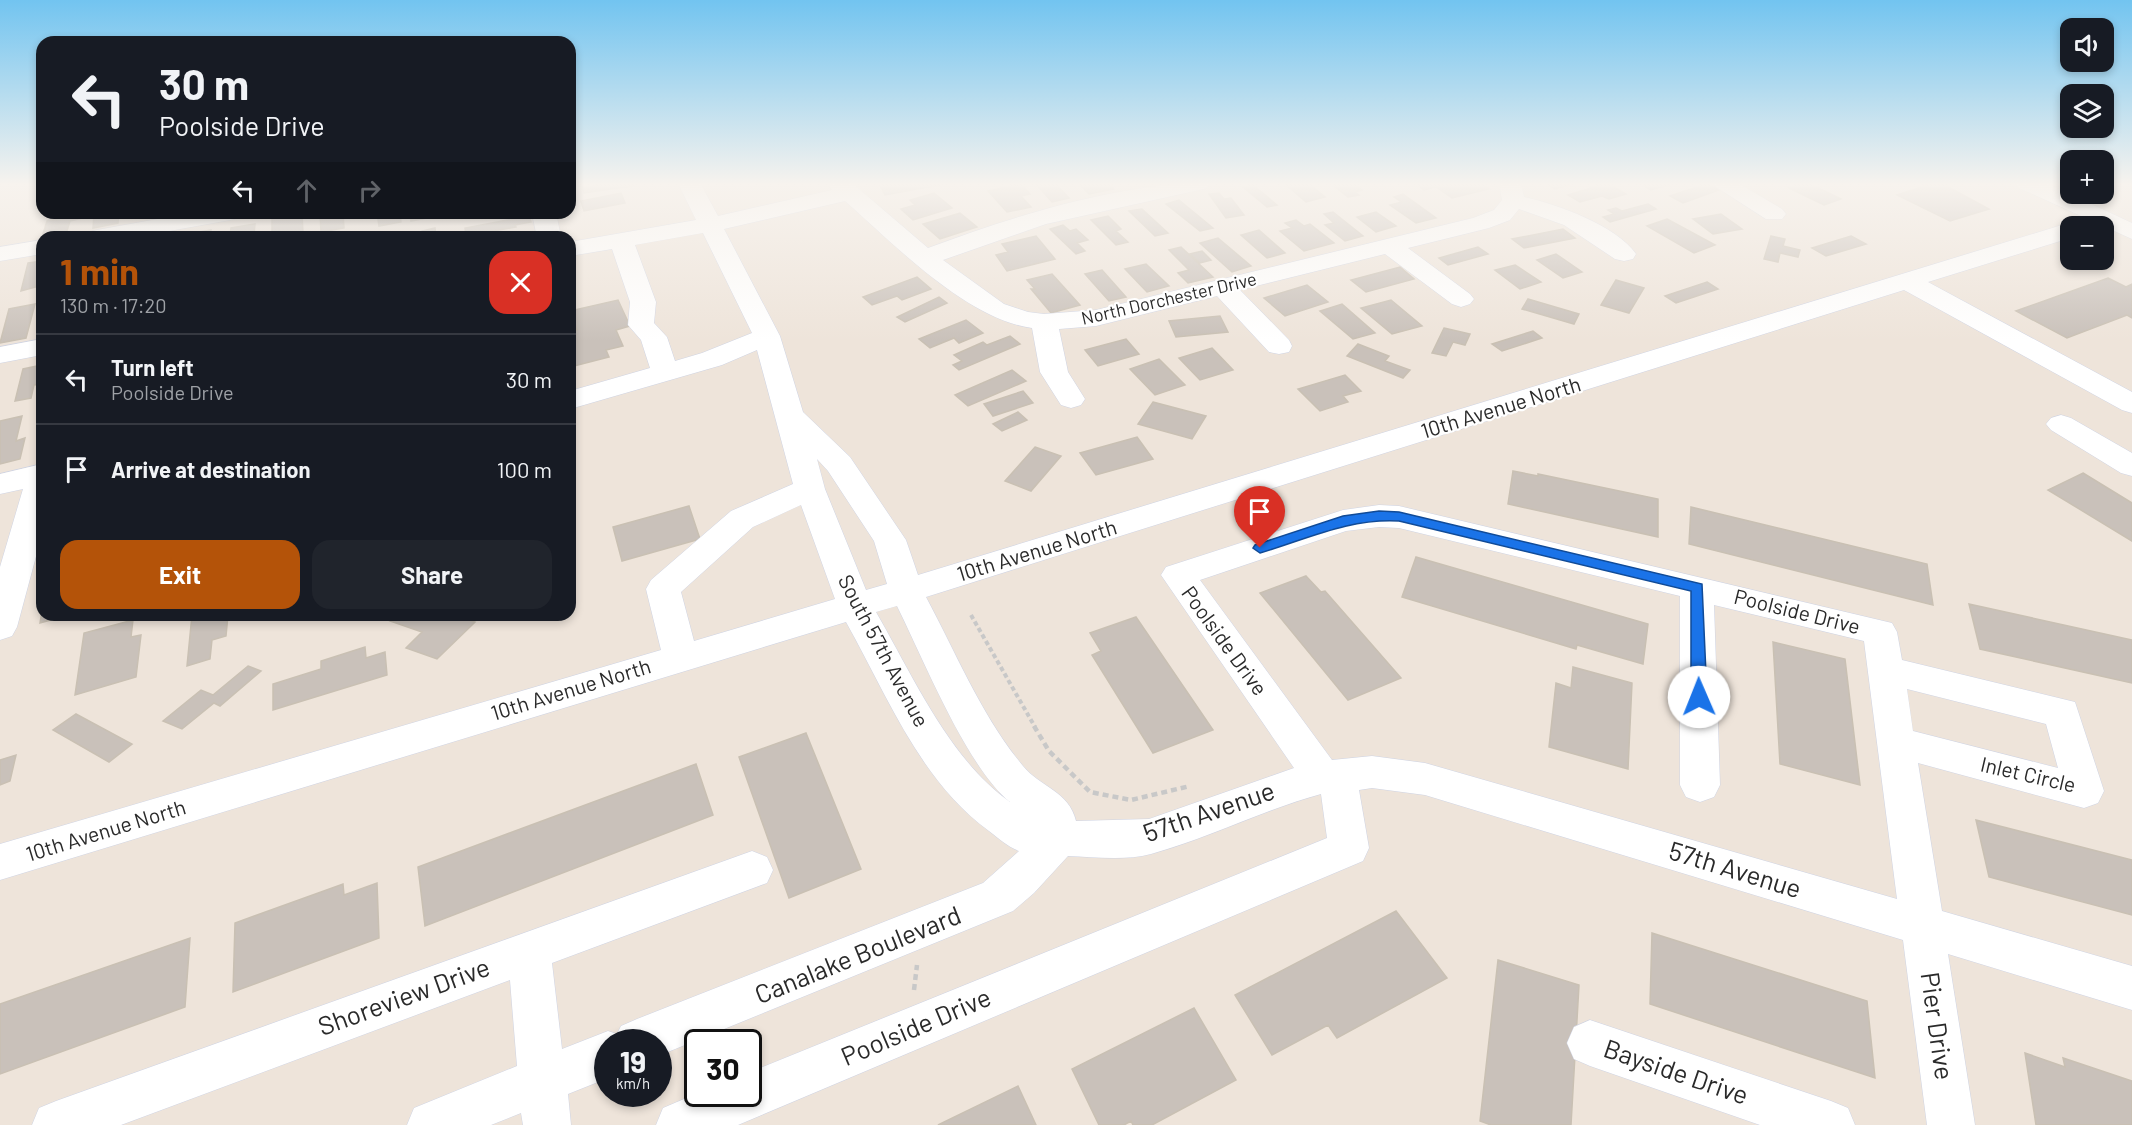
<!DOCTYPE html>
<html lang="en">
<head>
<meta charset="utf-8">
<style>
	body { margin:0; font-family:Barlow,sans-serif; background:#20242c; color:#f1f3f6; height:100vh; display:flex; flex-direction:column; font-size:22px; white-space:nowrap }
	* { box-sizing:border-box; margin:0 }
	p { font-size:20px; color:#9ea1a6 }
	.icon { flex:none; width:33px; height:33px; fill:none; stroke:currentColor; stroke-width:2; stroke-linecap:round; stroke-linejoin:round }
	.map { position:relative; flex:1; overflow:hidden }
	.drawer { position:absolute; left:36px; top:231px; width:540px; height:390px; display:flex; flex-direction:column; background:#171b24; border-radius:18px; box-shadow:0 3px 9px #0003 }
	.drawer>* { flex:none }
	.hud { position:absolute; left:36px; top:36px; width:540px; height:183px; border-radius:18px; box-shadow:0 3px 9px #0003; background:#171b24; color:#f1f3f6; overflow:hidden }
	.fabs { position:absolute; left:2060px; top:18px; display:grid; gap:12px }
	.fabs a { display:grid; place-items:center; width:54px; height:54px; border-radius:12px; background:#171b24; box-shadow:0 3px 9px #0003; font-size:30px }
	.speed { position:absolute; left:594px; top:1029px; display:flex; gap:12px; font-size:30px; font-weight:700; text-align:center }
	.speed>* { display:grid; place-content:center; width:78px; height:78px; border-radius:50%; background:#171b24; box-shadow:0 3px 9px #0003; line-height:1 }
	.speed small { font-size:15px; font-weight:400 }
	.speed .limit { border:3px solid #111; border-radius:9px; background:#fff; color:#111 }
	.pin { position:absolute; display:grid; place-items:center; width:51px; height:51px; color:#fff; margin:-62px -26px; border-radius:50% 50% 50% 0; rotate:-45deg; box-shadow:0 0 6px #0007 }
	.pin .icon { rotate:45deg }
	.me { position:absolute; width:66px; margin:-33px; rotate:359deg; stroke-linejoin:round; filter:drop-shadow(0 0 4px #0008) }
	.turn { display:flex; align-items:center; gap:21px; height:126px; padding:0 24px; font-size:27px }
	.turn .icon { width:78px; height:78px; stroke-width:2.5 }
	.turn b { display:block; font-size:42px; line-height:51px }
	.lanes { display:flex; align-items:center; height:57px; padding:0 24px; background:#0003; justify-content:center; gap:30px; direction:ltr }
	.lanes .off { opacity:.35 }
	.round { display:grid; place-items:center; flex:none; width:63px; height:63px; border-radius:18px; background:#20242c }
	.summary { display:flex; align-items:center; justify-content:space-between; height:102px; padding:0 24px }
	h1 { font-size:36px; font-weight:700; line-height:45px; color:#b45309 }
	.cta { display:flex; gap:12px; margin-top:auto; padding:12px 24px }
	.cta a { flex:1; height:69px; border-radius:18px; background:#b45309; color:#fff; font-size:24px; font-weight:700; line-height:69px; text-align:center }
	.cta a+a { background:#20242c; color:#f1f3f6 }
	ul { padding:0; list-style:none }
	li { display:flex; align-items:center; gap:18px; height:90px; padding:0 24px; border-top:2px solid #363941 }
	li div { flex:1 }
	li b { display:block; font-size:22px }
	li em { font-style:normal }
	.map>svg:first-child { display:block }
	.building { fill:#c9c1ba; stroke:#c9c0b3; stroke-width:1.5 }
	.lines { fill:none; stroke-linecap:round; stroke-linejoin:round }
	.minor-casing { stroke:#cfd4e4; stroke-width:1 }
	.path-far1 { stroke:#c8c8c8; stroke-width:4; stroke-dasharray:4.5 3; stroke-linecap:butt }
	.path { stroke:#c8c8c8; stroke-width:4.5; stroke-dasharray:6 4; stroke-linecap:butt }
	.minor { fill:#fff; fill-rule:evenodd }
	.route { fill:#1a73e8; stroke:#114b97; stroke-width:1.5 }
	.labels { text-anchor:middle; stroke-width:4.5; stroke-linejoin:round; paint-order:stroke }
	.far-street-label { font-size:18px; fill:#2a2a2a; stroke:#fff }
	.street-label { font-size:21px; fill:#2a2a2a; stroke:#fff }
	.near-street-label { font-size:26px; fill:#2a2a2a; stroke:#fff }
</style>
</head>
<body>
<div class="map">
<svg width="2132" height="1125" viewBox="0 0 2132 1125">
	<rect width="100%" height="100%" fill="#eee4da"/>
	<path class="building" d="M611,183H632L633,186L584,193L583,188Z
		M889,183H944L945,184L885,195L880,185Z
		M1035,183H1055L1069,198L1052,202Z
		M1078,183H1109L1114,189L1089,194Z
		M1284,183H1308L1325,197L1306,202Z
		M1330,183H1353L1362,190L1355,192L1359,195L1348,197Z
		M1425,183H1445L1446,184L1424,190L1418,185Z
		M1457,183H1481L1489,189L1452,198L1438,188Z
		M1545,183H1575L1555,189Z
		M1607,183L1626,194L1609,199L1602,196L1580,202L1568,195Z
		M1639,183H1675L1651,190Z
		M1803,183H1808L1841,199L1824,205L1789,188Z
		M1934,183H1941L1989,209L1950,221L1897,195Z
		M1021,184L1030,194L1021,196L1031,207L1007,212L988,191Z
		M1706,184L1719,190L1683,203L1670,196Z
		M1253,185L1277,205L1267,207L1243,187Z
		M621,193L625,203L584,211L581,201Z
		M934,193L952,208L913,220L901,209L915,205L910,200Z
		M1219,193L1224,199L1231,198L1244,215L1226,218L1209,194Z
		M1403,194L1436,218L1416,223L1390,205L1402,202L1394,197Z
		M1179,200L1213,228L1200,231L1166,204Z
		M1648,204L1656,209L1610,222L1603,217L1614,214L1608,210L1616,208L1622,211Z
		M1142,209L1168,233L1155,236L1129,211Z
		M1333,212L1363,236L1345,241L1325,225L1334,223L1324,214Z
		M1376,212L1396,226L1376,232L1357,217Z
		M59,213H84L83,218L70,221L66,234L42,237L47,221L57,219Z
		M119,213L118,223L93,228L94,214Z
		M302,213L303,233L295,234V237H272V218Z
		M320,213H343L344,228L321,232Z
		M377,213H400L401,222L379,226Z
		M410,213H436L437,216L411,221Z
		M960,213L977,227L940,239L923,224Z
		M1721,214L1742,229L1713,234L1693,219Z
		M529,216L531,222L515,225L516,227L466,236L465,228Z
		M1108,216L1121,229L1116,231L1128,242L1116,245L1091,220Z
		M1667,219L1715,245L1694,253L1647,226Z
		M1296,220L1304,226L1310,224L1334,243L1304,251L1280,231L1292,228L1285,223Z
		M255,224L254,235L230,237L231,228Z
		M1063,225L1070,231L1076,229L1088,240L1077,243L1085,251L1076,254L1050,229Z
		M435,228L436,237H423L422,231Z
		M1563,229L1575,238L1524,248L1512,239Z
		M211,230L210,237H182V235Z
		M1259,230L1285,253L1267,258L1241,235Z
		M1036,236L1055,259L1007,271L996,255L1008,252L1002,244Z
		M1771,236L1785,239L1783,246L1800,250L1798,257L1780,253L1778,262L1764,259Z
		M1851,236L1866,244L1826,256L1812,248Z
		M1218,238L1251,266L1232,272L1200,243Z
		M1181,247L1213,277L1188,283L1178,273L1189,270L1169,250Z
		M1478,247L1488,254L1448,265L1439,258Z
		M1202,251L1211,260L1200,263L1190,254Z
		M1556,254L1582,272L1563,278L1537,260Z
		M42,261V278H39L36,287L21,291L28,263Z
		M1146,264L1169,286L1147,292L1125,269Z
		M1515,265L1541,282L1520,289L1495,270Z
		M1400,267L1414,279L1366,292L1351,280Z
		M1102,270L1126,297L1109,301L1085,274Z
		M1052,274L1080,305L1051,313L1031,289H1035L1027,280Z
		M917,277L931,289L902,300L897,296L872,305L863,297Z
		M2108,278L2126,287L2132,284V318L2127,315L2067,338L2016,311Z
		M1616,280L1644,288L1629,313L1601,305Z
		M1707,282L1718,289L1676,303L1665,296Z
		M1307,285L1328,302L1285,316L1264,298Z
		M939,297L947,303L905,322L897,317Z
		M1528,299L1579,314L1574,324L1522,309Z
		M618,300L630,326L616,330L623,346L606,350L609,357L570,367V331L577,330L570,311Z
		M1391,300L1422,326L1392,334L1361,308Z
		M35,304L26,338L0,343L9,309Z
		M1342,304L1375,333L1353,339L1320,311Z
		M1220,316L1228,332L1176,337L1169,321Z
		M966,320L983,333L959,343L954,338L930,348L919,339Z
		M1444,328L1470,334L1465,345L1453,342L1446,356L1432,353Z
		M1533,331L1542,338L1502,351L1492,344Z
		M1010,336L1020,344L959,370L953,365L962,361L954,355L983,342L987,345Z
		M1126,339L1139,354L1098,366L1085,350Z
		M1358,344L1389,356L1385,361L1410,370L1403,378L1347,356Z
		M1212,348L1233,370L1200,380L1179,358Z
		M1159,359L1185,385L1155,395L1130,369Z
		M42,365V384L34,385L31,398L15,401L23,369Z
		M1012,370L1026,381L968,406L955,395Z
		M1345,375L1361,391L1343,396L1348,402L1320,411L1298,389Z
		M1023,391L1033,403L993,416L984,404Z
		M1153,402L1206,416L1192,439L1138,424Z
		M1018,412L1027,420L1002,431L993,424Z
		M22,416L16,441L25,438L20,459L0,464V421Z
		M1137,437L1153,459L1096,475L1080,453Z
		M1035,447L1061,456L1031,491L1005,481Z
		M1513,471L1538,476V474L1658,499V537L1508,504Z
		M2083,473L2132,503V541L2048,490Z
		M689,506L700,539L622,561L613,527Z
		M1691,507L1927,564L1933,605L1689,544Z
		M1416,557L1648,624L1643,664L1577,645L1576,649L1402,597Z
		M1306,576L1321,592L1325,591L1401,678L1348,700L1260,593Z
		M1969,604L2132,640V683L1980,649Z
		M42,611V615H69L40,623Z
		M192,615H228L226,636L212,640L210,659L187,666Z
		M396,615H454L475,622L437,659L406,648L422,632L390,621Z
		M1136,617L1213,730L1153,753L1092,655L1101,651L1090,633Z
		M133,620L131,637L141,635L136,677L75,695L84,633Z
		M1773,642L1845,659L1860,785L1780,764Z
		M365,647L366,658L385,652L387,675L273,710V684L321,669V661Z
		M248,666L261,671L220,706L214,703L182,729L163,721L201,690L213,695Z
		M1573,667L1632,683L1628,769L1549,747L1556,683L1571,688Z
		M76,714L132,744L109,762L53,730Z
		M806,733L861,869L789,898L739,757Z
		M16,755L10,781L0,785V760Z
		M696,764L713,815L425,926L418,867Z
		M1976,820L2132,860V915L1989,877Z
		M377,883L379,938L233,992L235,923L343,884L344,895Z
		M1396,911L1447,978L1337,1038L1328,1025L1272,1055L1235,995Z
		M1652,933L1867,1001L1875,1078L1650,1004Z
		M190,938L185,1007L0,1074V1004Z
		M1498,960L1579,985L1571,1125H1491L1480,1121Z
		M1194,1008L1236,1080L1152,1125H1133L1131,1121L1124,1125H1099L1072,1069Z
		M2025,1053L2065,1067L2063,1058L2132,1081V1125H2036Z
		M1018,1086L1036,1125H938Z"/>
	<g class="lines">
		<defs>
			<path id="minor" d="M678,183H700L718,216L832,190L827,183H852L928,248C1014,216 1118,183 1210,183L1207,188L1199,190L1046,224L943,260L1004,304L1028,312L1044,314L1096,310L1473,218L1494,210L1502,200L1499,183H1521L1524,197C1557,204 1617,226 1636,254L1633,259L1624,261L1615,259L1564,225L1519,209L1510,220L1489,228L1408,248L1470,294L1474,299L1470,304L1461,307L1452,304L1385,254L1240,290L1289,340L1292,346L1289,352L1279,354L1269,352L1217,296L1096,326L1059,329L1068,372L1085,399L1081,405L1071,408L1061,405L1040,372L1032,328C966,319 894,244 845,201L724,229L780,336L803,412L850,457L906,540L918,575L2062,225H2078L2070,226V238L1928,282L2132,392V413L2122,410L1904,290L926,597C956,653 982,717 1023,766C1040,787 1069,791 1076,821L1149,819L1294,768L1161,575L1166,567L1343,510L1379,505L1399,506L1892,623L1897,632L1902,660L2075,702L2104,791L2098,803L2084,808L1918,763L1942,911L2132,966V1010L1948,954L1975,1125H1927L1903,940L1425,795L1372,788L1359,790L1369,848L1363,861L738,1125H656L663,1108L698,1093L748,1094V1073L1327,838L1321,794C1263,810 1209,838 1151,854C1125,861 1094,857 1068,856L1034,893L1013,911L658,1056V1042H608V1078L568,1094L571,1125H523L521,1113L491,1125H407L414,1108L517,1066L510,980L121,1125H32L39,1108L56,1101L752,851L767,857L773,870L767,883L552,963L562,1049L608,1031L617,1034L621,1026L637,1019L983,883L1019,851C1008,847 998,838 989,831C920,781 887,695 846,622L0,880V844L661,650L646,589L651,580L731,511L793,484L757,350L722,365L570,409V391L650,368L641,340L628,325L630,302L612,249L570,256V242L696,220ZM703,233L752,333L702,353L675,361L667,337L654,323L656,302L635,245ZM817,459L828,471L874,541L887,584L866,590L825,489ZM801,505L835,599L694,641L681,592L753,527ZM1379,527L1399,528L1680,596V785L1686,797L1700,802L1714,797L1720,785L1714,605L1864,641L1897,899L1425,763L1372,756L1332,760L1200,580L1346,531ZM897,606C923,658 967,768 1010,802C949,759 913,676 876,612ZM1907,689L2046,724L2058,768L1913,731Z
				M1710,183H1738L1782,209L1786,214L1782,219H1766Z
				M2016,183H2046L2132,223V239L2019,188Z
				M191,213H242L238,218L230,220L136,237H85L89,232L97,230Z
				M532,213H556L561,237H537Z
				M42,240V254L0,261V247Z
				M42,339V355L0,363V347Z
				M2061,415L2071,418L2132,453V476L2121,473L2051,430L2046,424L2051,418Z
				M42,464V534L17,627L12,636L0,640V567L23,489L0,494V474Z
				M1590,1020L1831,1101L1848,1108L1855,1125H1760L1590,1066L1574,1059L1567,1043L1574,1027Z"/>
		</defs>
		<use href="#minor" class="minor-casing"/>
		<path class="path-far1" d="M971,615L1035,727"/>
		<path class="path" d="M1034,726L1049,751L1090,792L1131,800L1190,786
			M914,990L917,965"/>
		<use href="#minor" class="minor"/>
	</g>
	<linearGradient id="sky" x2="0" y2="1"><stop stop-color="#72c4f0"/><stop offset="0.54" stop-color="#f7f3ee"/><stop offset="1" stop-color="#f7f3ee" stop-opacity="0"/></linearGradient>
	<rect width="2132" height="341" fill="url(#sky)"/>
	<path class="route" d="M1379,511L1399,512L1702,584L1707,697L1704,701L1699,703L1691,697V591L1399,521C1350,518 1307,539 1260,553L1253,548L1255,545L1343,516Z"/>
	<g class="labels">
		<g class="far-street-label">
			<text transform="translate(1169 299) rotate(-13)" y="6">North Dorchester Drive</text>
		</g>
		<g class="street-label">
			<text transform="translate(1501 408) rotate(-17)" y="7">10th Avenue North</text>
			<text transform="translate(1037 551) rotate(-17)" y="7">10th Avenue North</text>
			<text transform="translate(1797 612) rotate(14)" y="7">Poolside Drive</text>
			<text transform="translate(1224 641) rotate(54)" y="7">Poolside Drive</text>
			<text transform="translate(883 651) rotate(62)" y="7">South 57th Avenue</text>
			<text transform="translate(571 690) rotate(-17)" y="7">10th Avenue North</text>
			<text transform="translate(2028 775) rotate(13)" y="7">Inlet Circle</text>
			<text transform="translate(106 831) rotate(-17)" y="7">10th Avenue North</text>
		</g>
		<g class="near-street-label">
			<text transform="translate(1209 812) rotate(-19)" y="9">57th Avenue</text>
			<text transform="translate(1735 870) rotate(17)" y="9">57th Avenue</text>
			<text transform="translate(858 955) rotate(-22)" y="9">Canalake Boulevard</text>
			<text transform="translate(404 997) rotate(-20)" y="9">Shoreview Drive</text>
			<text transform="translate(1937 1026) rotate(82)" y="9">Pier Drive</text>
			<text transform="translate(916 1027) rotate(-23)" y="9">Poolside Drive</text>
			<text transform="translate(1676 1072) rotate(19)" y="9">Bayside Drive</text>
		</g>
	</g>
</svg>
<div class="fabs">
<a><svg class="icon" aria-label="sound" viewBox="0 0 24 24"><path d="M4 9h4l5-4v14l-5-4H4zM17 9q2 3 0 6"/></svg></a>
<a><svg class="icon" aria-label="layers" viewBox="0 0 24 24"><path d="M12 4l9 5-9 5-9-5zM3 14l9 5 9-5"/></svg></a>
<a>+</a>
<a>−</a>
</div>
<div class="speed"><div>19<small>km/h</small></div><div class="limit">30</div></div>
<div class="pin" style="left:1260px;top:548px;background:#d93025"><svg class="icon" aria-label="arrive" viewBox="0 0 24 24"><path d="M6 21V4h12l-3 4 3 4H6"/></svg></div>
<svg class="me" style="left:1699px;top:697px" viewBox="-20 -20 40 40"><circle r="19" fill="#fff"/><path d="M0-13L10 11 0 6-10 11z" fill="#1a73e8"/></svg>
<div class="hud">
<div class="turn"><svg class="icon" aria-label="left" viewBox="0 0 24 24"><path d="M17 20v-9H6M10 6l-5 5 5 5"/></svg><div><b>30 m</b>Poolside Drive</div></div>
<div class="lanes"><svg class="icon" aria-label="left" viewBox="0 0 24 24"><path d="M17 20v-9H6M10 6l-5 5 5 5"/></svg><svg class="icon off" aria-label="ahead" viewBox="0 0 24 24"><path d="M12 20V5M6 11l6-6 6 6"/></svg><svg class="icon off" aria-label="right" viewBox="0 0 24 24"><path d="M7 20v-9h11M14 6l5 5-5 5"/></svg></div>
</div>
<section class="drawer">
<div class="summary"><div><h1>1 min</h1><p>130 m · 17:20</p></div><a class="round" style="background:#d93025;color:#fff"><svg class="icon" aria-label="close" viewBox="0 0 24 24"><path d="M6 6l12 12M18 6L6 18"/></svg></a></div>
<ul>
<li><svg class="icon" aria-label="left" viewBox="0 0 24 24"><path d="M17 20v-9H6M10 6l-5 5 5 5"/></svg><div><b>Turn left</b><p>Poolside Drive</p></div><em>30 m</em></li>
<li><svg class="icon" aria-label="arrive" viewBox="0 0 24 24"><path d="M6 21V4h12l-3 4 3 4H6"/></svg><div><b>Arrive at destination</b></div><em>100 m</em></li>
</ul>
<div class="cta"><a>Exit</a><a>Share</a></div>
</section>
</div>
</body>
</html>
